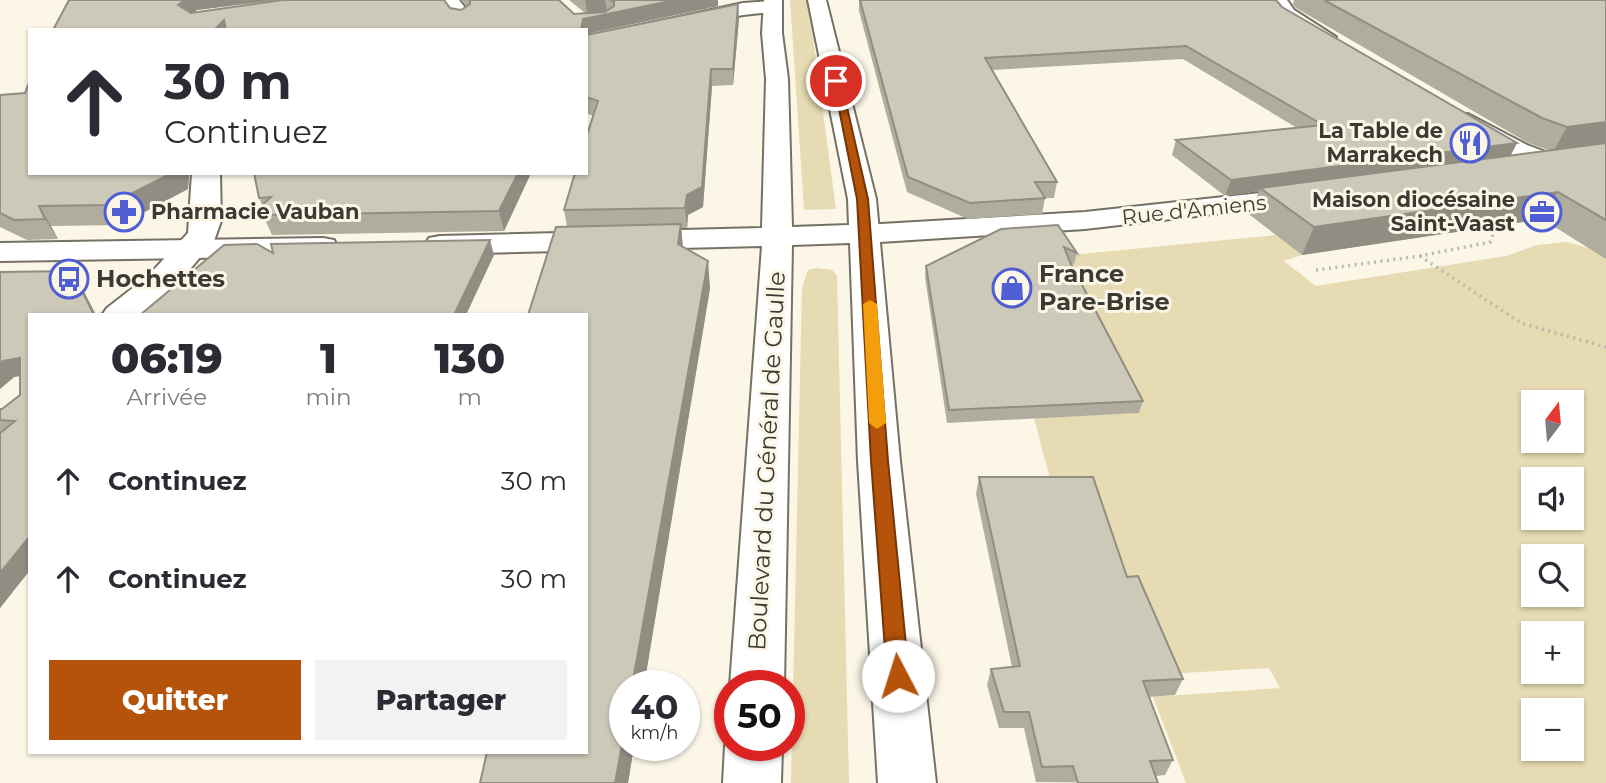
<!DOCTYPE html>
<html lang="fr">
<head>
<meta charset="utf-8">
<style>
	body { margin:0; font-family:Montserrat,sans-serif; background:#f2f2f3; color:#2b2b33; height:100vh; display:flex; flex-direction:column; font-size:26px; white-space:nowrap }
	* { box-sizing:border-box; margin:0 }
	p { font-size:23px; color:#7c7c81 }
	.icon { flex:none; width:38px; height:38px; fill:none; stroke:currentColor; stroke-width:2; stroke-linecap:round; stroke-linejoin:round }
	.map { position:relative; flex:1; overflow:hidden }
	.sheet { position:absolute; left:28px; top:313px; width:560px; height:441px; display:flex; flex-direction:column; background:#fff; border-radius:0px; box-shadow:0 2px 5px #0004 }
	.sheet>* { flex:none }
	.guide { position:absolute; left:28px; top:28px; width:560px; height:147px; border-radius:0px; box-shadow:0 2px 5px #0004; background:#fff; color:#2b2b33; overflow:hidden }
	.needle { width:46px; rotate:16deg }
	.buttons { position:absolute; left:1521px; top:390px; display:grid; gap:14px }
	.buttons a { display:grid; place-items:center; width:63px; height:63px; border-radius:0px; background:#fff; box-shadow:0 2px 5px #0004; font-size:35px }
	.speed { position:absolute; left:609px; top:670px; display:flex; gap:14px; font-size:35px; font-weight:700; text-align:center }
	.speed>* { display:grid; place-content:center; width:91px; height:91px; border-radius:50%; background:#fff; box-shadow:0 2px 5px #0004; line-height:1 }
	.speed small { font-size:18px; font-weight:400 }
	.speed .limit { border:10px solid #d22; background:#fff; color:#111 }
	.pin { position:absolute; display:grid; place-items:center; width:60px; height:60px; color:#fff; margin:-30px; border:4px solid #fff; border-radius:50%; box-shadow:0 2px 7px #0007 }
	.me { position:absolute; width:77px; margin:-38px; rotate:355deg; stroke-linejoin:round; filter:drop-shadow(0 0 5px #0008) }
	.turn { display:flex; align-items:center; gap:24px; height:147px; padding:0 21px; font-size:32px }
	.turn .icon { width:91px; height:91px; stroke-width:2.5 }
	.turn b { display:block; font-size:49px; line-height:60px }
	.eta { display:flex; justify-content:space-evenly; align-items:center; height:119px; text-align:center }
	.eta b { font-size:42px; font-weight:800; line-height:49px }
	.cta { display:flex; gap:14px; margin-top:auto; padding:14px 21px }
	.cta a { flex:1; height:80px; border-radius:0px; background:#b45309; color:#fff; font-size:28px; font-weight:800; line-height:80px; text-align:center }
	.cta a+a { background:#f2f2f3; color:#2b2b33 }
	ul { padding:0; list-style:none }
	li { display:flex; align-items:center; gap:21px; height:98px; padding:0 21px }
	li div { flex:1 }
	li b { display:block; font-size:26px }
	li em { font-style:normal }
	.map>svg:first-child { display:block }
	.green { fill:#e6dbb3; fill-rule:evenodd }
	.lines { fill:none; stroke-linecap:round; stroke-linejoin:round }
	.minor-casing { stroke:#757164; stroke-width:4 }
	.tertiary-casing { stroke:#757164; stroke-width:4 }
	.secondary-casing { stroke:#757164; stroke-width:4 }
	.path { stroke:#bcb8ab; stroke-width:3.5; stroke-dasharray:2 4.5; stroke-linecap:butt }
	.minor { fill:#fff; fill-rule:evenodd }
	.tertiary { fill:#fff; fill-rule:evenodd }
	.secondary { fill:#fff; fill-rule:evenodd }
	.wall { fill:#b0ad9f }
	.shaded-wall { fill:#908d82 }
	.building { fill:#cdc9b9; stroke:#908d82; stroke-width:2 }
	.route { fill:#b45309; stroke:#753606; stroke-width:2 }
	.slow { fill:#f59e0b }
	.labels { text-anchor:middle; stroke-width:6; stroke-linejoin:round; paint-order:stroke }
	.far-poi-label { font-size:21px; font-weight:bold; fill:#3c3a34; stroke:#fbf6e6; text-anchor:end }
	.far-street-label { font-size:21px; fill:#3c3a34; stroke:#fbf6e6 }
	.poi-label { font-size:24px; font-weight:bold; fill:#3c3a34; stroke:#fbf6e6; text-anchor:start }
	.street-label { font-size:24px; fill:#3c3a34; stroke:#fbf6e6 }
</style>
</head>
<body>
<div class="map">
<svg width="1606" height="783" viewBox="0 0 1606 783">
	<rect width="100%" height="100%" fill="#fbf6e6"/>
	<path class="green" d="M790,0H808L836,209L804,210Z
		M1276,235L1302,255L1284,261L1316,286L1506,256L1537,245L1568,242L1606,254V783H1186L1153,697L1280,688L1269,668L1166,674L1054,494L1034,418L1139,413L1060,256ZM1533,402H1572V441H1533ZM1533,480H1572V518H1533ZM1533,556H1572V595H1533ZM1533,634H1572V672H1533ZM1533,710H1572V749H1533Z
		M816,268L832,270L837,276L849,783H791L802,288L808,270Z"/>
	<g class="lines">
		<defs>
			<path id="minor" d="M440,0H459L472,17L463,23L456,21Z
				M1266,0H1287L1294,10L1336,37L1333,41H1319L1279,17Z
				M773,1L780,3L782,7L780,11L743,15L586,49V37L743,3Z
				M1468,114L1527,145L1559,157L1563,163L1559,169C1531,176 1484,141 1459,126L1456,121L1459,116Z
				M192,173H220L221,221L214,241L172,290L140,315H102L107,308L148,276L188,233Z"/>
			<path id="tertiary" d="M1306,188L1316,190L1320,196L1316,202L1085,229L864,243L853,240L849,234L853,228L864,225L1085,212Z"/>
			<path id="secondary" d="M764,0H782V33L788,79L792,227L849,225L848,199L808,0H826L876,199L900,461L936,783H878L858,461L850,243L792,245L784,686H730L762,246L440,254L429,252L425,245L429,238L440,236L762,228L766,79L762,33Z
				M323,238L334,240L338,247L334,254L323,256L0,261V243Z
				M730,736V746H782L781,783H723L725,746Z"/>
		</defs>
		<use href="#minor" class="minor-casing"/>
		<use href="#tertiary" class="tertiary-casing"/>
		<use href="#secondary" class="secondary-casing"/>
		<path class="path" d="M1420,256L1521,323L1606,347
			M1316,270L1420,256L1490,242L1497,224"/>
		<use href="#minor" class="minor"/>
		<use href="#tertiary" class="tertiary"/>
		<use href="#secondary" class="secondary"/>
	</g>
	<path class="wall" d="M69,0H276L197,10L195,12L450,8L461,10L467,7L461,0H559L574,14L585,13L569,0H718V6L586,34L53,30Z
		M859,0L1282,7L1517,143L1511,155L1548,150L1528,143L1296,8L1293,4L1294,0H1606V259L1542,219L1302,255L1250,215L1259,191L1225,196L1172,155L1176,140L1297,128L1183,59L992,70L1057,182L1054,198H1045L1042,214L968,219L907,192L859,11Z
		M739,19L733,85L712,86L703,207L688,215L687,228H681L683,247L710,288L644,686H625L634,746L628,783H480L586,752L567,226L564,210L593,116L586,113V35Z
		M25,93L30,173H188L189,176L188,189L120,225L51,226L58,239L27,240L0,227V95Z
		M531,173L504,231L272,235L263,215L262,205L259,198Z
		M1058,225L1077,253L1074,264L1070,263L1143,401L1139,413L947,423L925,277L926,266Z
		M72,271L81,286L96,315H30V570L0,608V409H2L20,395V376L14,377L0,389V272Z
		M979,477L1127,577L1183,679L1175,695L1149,697L1173,760L1165,775L1156,776L1158,783L1036,782L1024,728H999L987,685L991,669L1012,667L976,494Z"/>
	<path class="shaded-wall" d="M185,0H276L197,10L185,20L178,5Z
		M585,0H605L607,11L587,14Z
		M675,0H718V6L586,34V30H581L583,19Z
		M738,4L739,19L733,85V69Z
		M224,20L228,30H214Z
		M711,69L712,86L703,207L688,215L687,228L685,208L687,195Z
		M1606,122V144L1553,152L1567,127Z
		M1517,143L1509,158L1260,188L1259,191L1225,196L1231,180Z
		M172,173H188L189,176L188,189L120,225L109,205Z
		M518,173H531L504,231L499,211Z
		M1558,192L1542,219L1302,255L1314,227Z
		M39,206L51,226L58,239L45,219Z
		M681,224L683,251L678,244Z
		M490,240L494,255L466,315H454Z
		M708,261L710,288L644,686H632Z
		M72,271L81,286L96,315H94Z
		M20,358L30,374L14,377L0,389V364L3,361Z
		M30,536V570L0,608V573Z
		M625,729V746H634L628,783H615Z"/>
	<path class="building" d="M69,0H185L178,5L191,13L282,0H444L450,8L461,10L470,4V0H559L574,14L605,12L614,6V2L611,0H675L583,19L581,30H226L224,20L214,30H53Z
		M860,0H1276L1282,7L1517,143L1231,180L1176,140L1323,125L1186,46L985,58L1057,182H1035L1045,198L970,203L908,177Z
		M1324,0H1606V122L1567,127L1542,118Z
		M738,4L733,69H711L702,187L687,195L685,208L564,210L575,173H586V138L598,101L586,97V35Z
		M30,80V173H172L109,205L39,206L45,219L14,220L0,213V95L25,93Z
		M1606,143V220L1558,192L1314,227L1260,188Z
		M254,173H518L499,211L263,215L261,206L271,197L259,198Z
		M681,224L678,244L708,261L632,686H625V729L615,783H480L487,752H586V315H528L556,227Z
		M1058,225L1077,253L1064,247L1070,262L1143,401L949,410L926,266L1001,229Z
		M490,240L454,315H140L224,245L257,244L273,253L271,244Z
		M72,271L94,315H30V536L0,573V433L15,421L0,420V409H2L20,395V358L3,361L0,364V272Z
		M979,477H1093L1127,577L1138,576L1183,679L1143,681L1173,760L1150,761L1158,783H1078L1073,766L1042,767L1029,712H1004L991,669L1020,666Z"/>
	<path class="route" d="M833,79L841,81L868,199L888,461L909,676L905,682L898,685L890,682L887,676L871,461L857,199Z"/>
	<path class="slow" d="M870,300L877,304L886,423L877,429L869,423L863,304Z"/>
	<defs>
		<symbol id="restaurant-ring" viewBox="-11 -11 22 22"><circle r="9.5" fill="#fbf6e6" stroke="#505ed4" stroke-width="1.5"/><path d="M-5-6h1v4h1v-4h1v4h1v-4h1v5L-1.5 .5V6h-2V.5L-5-1ZM5-6V6H3V1.5H1.5Q1.5-4 5-6Z" fill="#505ed4"/></symbol>
		<symbol id="pharmacy-ring" viewBox="-11 -11 22 22"><circle r="9.5" fill="#fbf6e6" stroke="#505ed4" stroke-width="1.5"/><path d="M-2-6h4v4h4v4h-4v4h-4v-4h-4v-4h4Z" fill="#505ed4"/></symbol>
		<symbol id="office-ring" viewBox="-11 -11 22 22"><circle r="9.5" fill="#fbf6e6" stroke="#505ed4" stroke-width="1.5"/><path d="M-6-3h4V-5.5h4V-3h4V5H-6ZM-1-4.5V-3h2v-1.5ZM-6 0V1H6V0Z" fill="#505ed4"/></symbol>
		<symbol id="bus-ring" viewBox="-11 -11 22 22"><circle r="9.5" fill="#fbf6e6" stroke="#505ed4" stroke-width="1.5"/><path d="M-5-6H5V4H4V6H2V4H-2V6H-4V4H-5ZM-3.5-4V0h7V-4ZM-3.5 1.2v1.5H-2V1.2ZM2 1.2v1.5H3.5V1.2Z" fill="#505ed4"/></symbol>
		<symbol id="shop-ring" viewBox="-11 -11 22 22"><circle r="9.5" fill="#fbf6e6" stroke="#505ed4" stroke-width="1.5"/><path d="M-5-2.5h2.3a2.7 3.5 0 0 1 5.4 0H5L5.5 6h-11ZM-1.5-2.5h3a1.5 2.3 0 0 0-3 0Z" fill="#505ed4"/></symbol>
	</defs>
	<g fill-rule="evenodd">
		<use href="#restaurant-ring" x="1448" y="121" width="44" height="44"/>
		<use href="#pharmacy-ring" x="102" y="190" width="44" height="44"/>
		<use href="#office-ring" x="1520" y="190" width="44" height="44"/>
		<use href="#bus-ring" x="47" y="257" width="44" height="44"/>
		<use href="#shop-ring" x="990" y="266" width="44" height="44"/>
	</g>
	<g class="labels">
		<g class="far-poi-label">
			<text x="1443" y="138">La Table de<tspan x="1443" dy="24">Marrakech</tspan></text>
			<text x="1515" y="207">Maison diocésaine<tspan x="1515" dy="24">Saint-Vaast</tspan></text>
			<text x="151" y="219" text-anchor="start">Pharmacie Vauban</text>
		</g>
		<g class="far-street-label">
			<text transform="translate(1194 210) rotate(-6)" y="7">Rue d'Amiens</text>
		</g>
		<g class="poi-label">
			<text x="1039" y="282">France<tspan x="1039" dy="28">Pare-Brise</tspan></text>
			<text x="96" y="287">Hochettes</text>
		</g>
		<g class="street-label">
			<text transform="translate(767 461) rotate(-87)" y="8">Boulevard du Général de Gaulle</text>
		</g>
	</g>
</svg>
<div class="buttons">
<a><svg class="needle" viewBox="-14 -14 28 28"><path d="M0-13l5 13h-10z" fill="#e53935"/><path d="M0 13l5-13h-10z" fill="#7c7c81"/></svg></a>
<a><svg class="icon" aria-label="sound" viewBox="0 0 24 24"><path d="M4 9h4l5-4v14l-5-4H4zM17 9q2 3 0 6"/></svg></a>
<a><svg class="icon" aria-label="search" viewBox="0 0 24 24"><circle cx="10" cy="10" r="6"/><path d="M15 15l6 6"/></svg></a>
<a>+</a>
<a>−</a>
</div>
<div class="speed"><div>40<small>km/h</small></div><div class="limit">50</div></div>
<div class="pin" style="left:836px;top:81px;background:#d93025"><svg class="icon" aria-label="arrive" viewBox="0 0 24 24"><path d="M6 21V4h12l-3 4 3 4H6"/></svg></div>
<svg class="me" style="left:898px;top:676px" viewBox="-20 -20 40 40"><circle r="19" fill="#fff"/><path d="M0-13L10 11 0 6-10 11z" fill="#b45309"/></svg>
<div class="guide">
<div class="turn"><svg class="icon" aria-label="ahead" viewBox="0 0 24 24"><path d="M12 20V5M6 11l6-6 6 6"/></svg><div><b>30 m</b>Continuez</div></div>
</div>
<section class="sheet">
<div class="eta">
<div><b>06:19</b><p>Arrivée</p></div>
<div><b>1</b><p>min</p></div>
<div><b>130</b><p>m</p></div>
</div>
<ul>
<li><svg class="icon" aria-label="ahead" viewBox="0 0 24 24"><path d="M12 20V5M6 11l6-6 6 6"/></svg><div><b>Continuez</b></div><em>30 m</em></li>
<li><svg class="icon" aria-label="ahead" viewBox="0 0 24 24"><path d="M12 20V5M6 11l6-6 6 6"/></svg><div><b>Continuez</b></div><em>30 m</em></li>
</ul>
<div class="cta"><a>Quitter</a><a>Partager</a></div>
</section>
</div>
</body>
</html>
